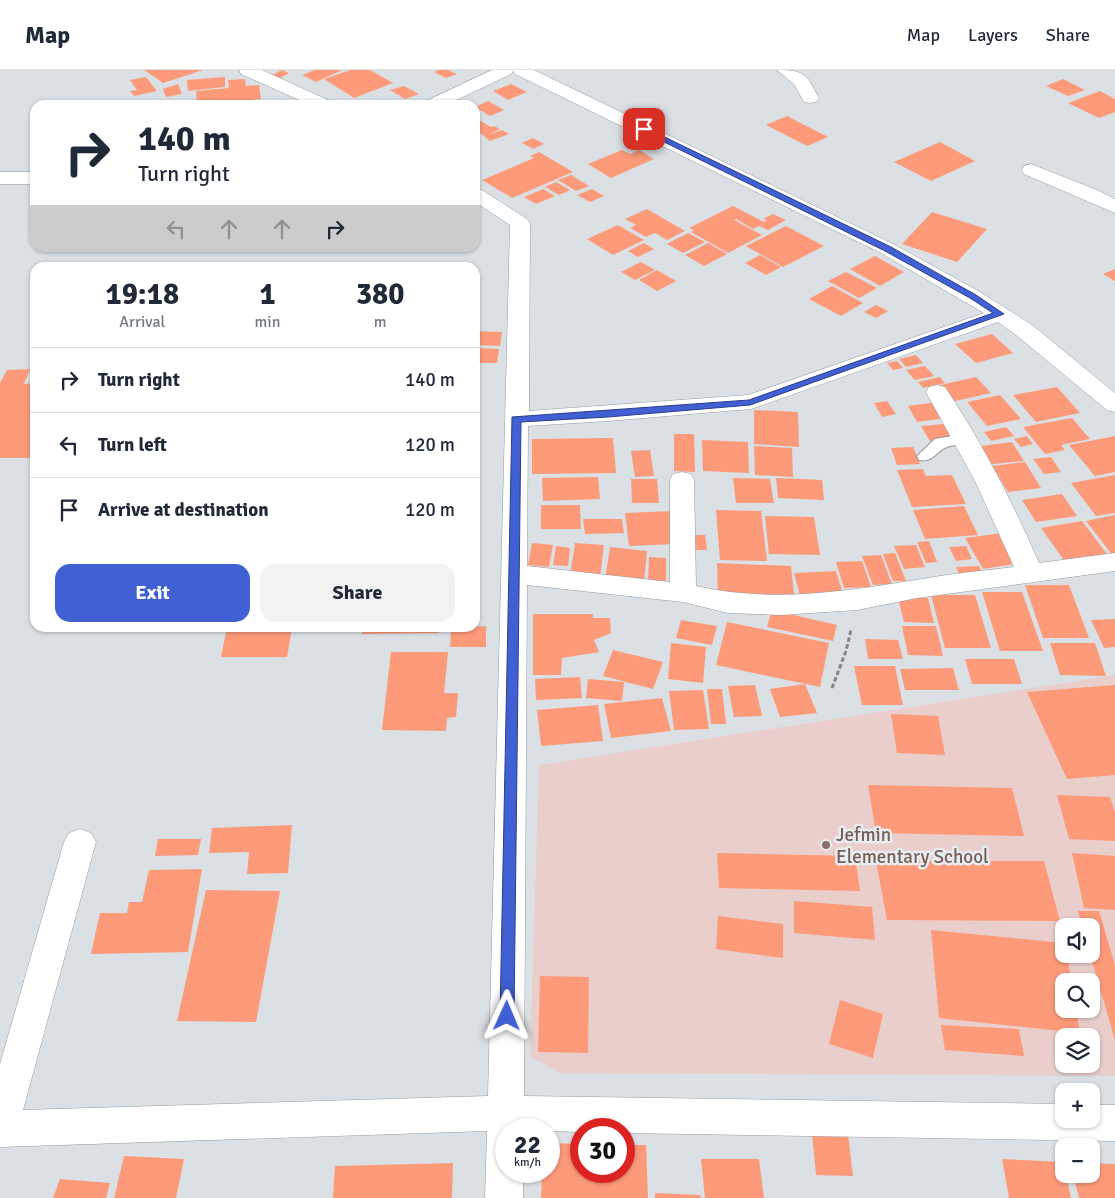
<!DOCTYPE html>
<html lang="en">
<head>
<meta charset="utf-8">
<style>
	body { margin:0; font-family:Signika,sans-serif; background:#f2f2f3; color:#1f2937; height:100vh; display:flex; flex-direction:column; font-size:19px; white-space:nowrap }
	* { box-sizing:border-box; margin:0 }
	p { font-size:16px; color:#747a83 }
	.icon { flex:none; width:28px; height:28px; fill:none; stroke:currentColor; stroke-width:2; stroke-linecap:round; stroke-linejoin:round }
	.map { position:relative; flex:1; overflow:hidden }
	.details { position:absolute; left:30px; top:192px; width:450px; height:370px; display:flex; flex-direction:column; background:#fff; border-radius:15px; box-shadow:0 1px 4px #0004 }
	.details>* { flex:none }
	.top-card { position:absolute; left:30px; top:30px; width:450px; height:152px; border-radius:15px; box-shadow:0 1px 4px #0004; background:#fff; color:#1f2937; overflow:hidden }
	.tools { position:absolute; left:1055px; top:848px; display:grid; gap:10px }
	.tools a { display:grid; place-items:center; width:45px; height:45px; border-radius:10px; background:#fff; box-shadow:0 1px 4px #0004; font-size:25px }
	.speed { position:absolute; left:495px; top:1048px; display:flex; gap:10px; font-size:25px; font-weight:700; text-align:center }
	.speed>* { display:grid; place-content:center; width:65px; height:65px; border-radius:50%; background:#fff; box-shadow:0 1px 4px #0004; line-height:1 }
	.speed small { font-size:12px; font-weight:400 }
	.speed .limit { border:8px solid #d22; background:#fff; color:#111 }
	.pin { position:absolute; display:grid; place-items:center; width:42px; height:42px; color:#fff; margin:-21px; border-radius:10px; box-shadow:0 2px 8px #0006 }
	.me { position:absolute; width:55px; margin:-28px; rotate:1deg; stroke-linejoin:round; filter:drop-shadow(0 0 4px #0008) }
	.turn { display:flex; align-items:center; gap:18px; height:105px; padding:0 25px; font-size:22px }
	.turn .icon { width:65px; height:65px; stroke-width:2.5 }
	.turn b { display:block; font-size:35px; line-height:42px }
	.lanes { display:flex; align-items:center; height:48px; padding:0 25px; background:#0003; justify-content:center; gap:25px; direction:ltr }
	.lanes .off { opacity:.35 }
	.eta { display:flex; justify-content:space-evenly; align-items:center; height:85px; text-align:center }
	.eta b { font-size:30px; font-weight:800; line-height:35px }
	.primary-button { display:flex; gap:10px; margin-top:auto; padding:10px 25px }
	.primary-button a { flex:1; height:58px; border-radius:15px; background:#4060d3; color:#fff; font-size:20px; font-weight:800; line-height:58px; text-align:center }
	.primary-button a+a { background:#f2f2f3; color:#1f2937 }
	ul { padding:0; list-style:none }
	li { display:flex; align-items:center; gap:15px; height:65px; padding:0 25px; border-top:1px solid #e0e1e3 }
	li div { flex:1 }
	li b { display:block; font-size:19px }
	li em { font-style:normal }
	header { display:flex; align-items:center; gap:30px; box-sizing:border-box; height:70px; padding:0 25px; background:#fff; border-bottom:1px solid #e0e1e3 }
	header strong { font-size:24px }
	nav { display:flex; gap:28px; margin-inline-start:auto; font-size:18px }
	.map>svg:first-child { display:block }
	.education { fill:#e9cecc; fill-rule:evenodd }
	.building { fill:#fd9a7a }
	.lines { fill:none; stroke-linecap:round; stroke-linejoin:round }
	.lane-casing { stroke:#949a9e; stroke-width:2 }
	.street-casing { stroke:#949a9e; stroke-width:1 }
	.path { stroke:#828789; stroke-width:3; stroke-dasharray:4.5 2.5; stroke-linecap:butt }
	.lane { fill:#fff; fill-rule:evenodd }
	.street { fill:#fff; fill-rule:evenodd }
	.route { fill:#4060d3; stroke:#2a3e89 }
	.education-dot { fill:#8d6e63; stroke:#e7edf1; stroke-width:2 }
	.labels { text-anchor:middle; stroke-width:5; stroke-linejoin:round; paint-order:stroke }
	.education-label { font-size:19px; fill:#785e54; stroke:#e7edf1; text-anchor:start }
</style>
</head>
<body>
<header>
<strong>Map</strong>
<nav><a>Map</a><a>Layers</a><a>Share</a></nav>
</header>
<div class="map">
<svg width="1115" height="1128" viewBox="0 0 1115 1128">
	<rect width="100%" height="100%" fill="#dae0e4"/>
	<path class="education" d="M1115,605V1006L559,1003L530,986L539,695ZM1064,856H1091V884H1064ZM1064,911H1091V939H1064ZM1064,966H1091V994H1064Z"/>
	<path class="building" d="M144,0H203L163,13Z
		M282,0L289,3L280,8L272,5Z
		M315,0H342L316,12L302,5Z
		M350,0H370L393,13L354,28L324,9Z
		M439,0H448L457,4L446,8L434,2Z
		M146,7L157,21L134,26L130,21L137,20L130,10Z
		M225,7V17L188,21L187,10Z
		M245,9L246,16L259,15L261,29L197,35L196,21L229,18L228,10Z
		M1063,9L1085,20L1068,26L1046,16Z
		M178,14L182,24L166,27L163,19Z
		M511,14L527,22L508,30L493,21Z
		M404,16L419,24L405,29L390,20Z
		M1100,21L1115,29V42L1099,48L1068,33Z
		M150,30V35H126L127,32Z
		M488,31L504,40L490,46L475,37Z
		M787,46L828,67L807,76L766,55Z
		M475,48L491,57L494,56L500,59L488,65L502,60L509,64L490,71L479,62L483,60L475,63Z
		M533,68L544,74L533,79L522,73Z
		M940,72L975,91L931,111L894,92Z
		M622,80L630,84L639,80L654,89L611,108L588,94Z
		M539,82L573,102L512,128L482,110L534,88L530,86Z
		M571,105L589,116L576,121L558,110Z
		M556,112L570,120L559,125L545,117Z
		M543,119L555,126L536,134L524,127Z
		M592,119L604,126L590,132L577,125Z
		M733,136L764,152L767,150L763,149L773,144L786,150L768,160L759,156L753,159L736,149L734,150L762,165L728,183L691,162L694,160L689,158Z
		M647,139L685,161L667,170L655,163L646,167L630,158L636,155L625,149Z
		M932,142L987,159L957,192L902,174Z
		M618,155L644,170L613,185L587,169Z
		M786,156L824,176L783,197L746,176Z
		M688,163L705,172L683,183L667,174Z
		M644,173L654,179L638,187L628,181Z
		M708,173L727,184L704,196L685,185Z
		M760,185L781,197L766,205L745,193Z
		M875,186L904,202L880,216L850,199Z
		M641,192L655,200L635,210L621,202Z
		M1115,199V211L1103,204Z
		M657,200L676,211L657,221L639,210Z
		M846,202L877,218L859,228L828,211Z
		M832,216L863,233L841,246L809,229Z
		M876,235L888,241L876,248L864,242Z
		M475,261L502,262L500,276L475,275Z
		M992,264L1013,283L976,293L955,274Z
		M475,278L499,279L497,293H475Z
		M916,285L923,293L906,297L899,289Z
		M897,291L903,298L893,300L887,293Z
		M925,296L934,306L915,310L906,300Z
		M30,299L24,314L35,313V388H0V313L7,300Z
		M940,307L945,313L923,318L918,312Z
		M976,307L991,323L951,332L936,316Z
		M1057,317L1080,343L1036,352L1013,325Z
		M1000,325L1021,349L987,356L967,332Z
		M887,331L896,344L882,347L874,333Z
		M937,332L946,348L917,352L908,336Z
		M754,340L798,342L799,377L754,374Z
		M1072,348L1090,369L1061,375L1065,380L1045,384L1023,357Z
		M943,354L952,368L930,371L921,356Z
		M1006,357L1014,366L991,371L984,362Z
		M674,364H694L695,402L674,401Z
		M1027,366L1033,374L1021,377L1014,369Z
		M1115,366V402L1095,406L1069,375Z
		M613,368L616,403L532,404V369Z
		M702,370L748,372L749,403L703,401Z
		M1012,372L1024,391L984,395L973,377Z
		M754,376L792,378L793,407L755,405Z
		M913,377L920,394L897,395L891,378Z
		M650,380L654,406L635,407L631,381Z
		M1051,387L1061,402L1044,404L1033,389Z
		M1025,392L1041,418L1008,422L992,396Z
		M923,399L926,406L952,405L966,434L912,437L897,400Z
		M1115,405V443L1096,446L1071,413Z
		M598,407L600,429L543,431L542,408Z
		M733,408L770,409L774,433H736Z
		M776,408L822,410L824,430L778,428Z
		M631,409H657L659,433H632Z
		M1062,424L1077,446L1036,452L1022,430Z
		M541,435H580L581,459H541Z
		M964,436L978,465L925,469L913,440Z
		M716,440L761,441L767,491L720,490Z
		M673,441L678,474L629,476L625,443Z
		M1115,445V486H1113L1086,451Z
		M765,446L814,447L820,485L769,484Z
		M583,449H622L624,463L585,464Z
		M1082,451L1110,488L1068,496L1041,458Z
		M1003,463L1021,493L983,499L965,468Z
		M690,465H705L707,480H690Z
		M929,471L937,492L926,493L917,472Z
		M532,473L553,475L549,497L528,495Z
		M575,473L604,475L600,508L570,505Z
		M916,475L925,497L904,499L894,476Z
		M556,476L570,478L568,496L553,495Z
		M966,476L972,489L956,491L949,477Z
		M610,477L647,481L644,513L605,509Z
		M895,483L906,511H893L883,484Z
		M881,485L892,514L873,515L862,486Z
		M649,487L666,488V512L648,511Z
		M862,491L871,517L844,518L836,492Z
		M717,493L791,496L795,532L718,529Z
		M979,496L984,508L961,510L956,497Z
		M836,501L843,524L800,526L794,503Z
		M1025,515H1069L1089,568H1043Z
		M982,522H1022L1043,581H1000Z
		M931,525H975L991,578H945Z
		M898,528H928L934,553L904,552Z
		M772,540L837,555L833,571L767,557Z
		M533,544H593V548H610L611,563L594,570L599,582L562,588L561,605H533Z
		M1115,549V577L1104,578L1091,550Z
		M681,550L717,556L712,575L676,568Z
		M727,552L829,573L820,617L716,595Z
		M486,556V577H450L451,558Z
		M902,556H936L943,586L908,585Z
		M227,558H292L287,587H221Z
		M362,558H439V563L362,564Z
		M865,569L898,570L903,589H868Z
		M671,573L706,577L703,613L668,609Z
		M1050,573H1095L1106,606L1060,605Z
		M613,580L663,592L653,619L603,606Z
		M391,582H448L444,623H458L456,647L447,648L446,661L382,660Z
		M965,589H1014L1022,614H972Z
		M854,596H895L903,635H862Z
		M953,598L959,620H905L900,599Z
		M580,607L582,628L536,630L535,609Z
		M588,609L624,612L622,631L586,628Z
		M805,614L817,643L780,647L770,619Z
		M755,615L762,646L734,647L728,616Z
		M1115,615V705L1067,709L1027,622Z
		M707,619H722L726,654H711Z
		M703,620L709,659L674,660L669,621Z
		M662,628L671,661L611,668L604,634Z
		M598,635L603,671L541,676L537,640Z
		M891,644L938,646L945,685L897,683Z
		M868,715L1012,718L1024,766L876,763Z
		M1057,725L1110,727L1115,742V771L1069,769Z
		M292,755L288,803L247,804L249,782L209,783L212,758Z
		M158,769H201L198,785L155,786Z
		M717,783L855,786L860,821L719,818Z
		M1072,783L1115,786V840L1084,838Z
		M876,791H1044L1060,851L887,850Z
		M202,799L188,882L91,884L100,843H127L129,832H142L149,800Z
		M206,820L280,821L256,952L177,951Z
		M794,831L872,837L875,870L794,863Z
		M1078,841H1099L1115,895V970L1090,884L1091,856H1082Z
		M718,846L783,854V888L716,879Z
		M931,860L1064,873V884H1067L1071,911H1064V939H1076L1080,963L939,948Z
		M540,906L589,907L588,983L538,982Z
		M840,930L883,944L873,988L829,974Z
		M941,955L1019,959L1024,986L945,980Z
		M812,1062L848,1064L853,1106L816,1105Z
		M549,1073L581,1074V1101H624V1075H646L648,1128H541L542,1101H549Z
		M124,1086L184,1089L176,1128H114Z
		M701,1089H759L764,1128H705Z
		M1002,1089L1063,1092L1064,1104H1066L1071,1128H1009Z
		M453,1093L452,1128H333L335,1096Z
		M1091,1093L1115,1094V1128H1079L1073,1104H1091Z
		M60,1109L110,1113L106,1128H53Z
		M655,1123L700,1125L701,1128H655Z"/>
	<g class="lines">
		<defs>
			<path id="lane" d="M965,364L971,365L973,369L971,373C963,375 954,374 947,377C936,381 933,393 919,390L917,386L935,369Z"/>
			<path id="street" d="M239,0H262L330,31L333,35H310L241,4Z
				M492,0H534L895,175L980,222L1032,255L1115,323V342L1107,340L1016,265L998,252L751,339L608,351L528,356L527,496L670,512V410L673,404L682,402L691,404L694,410L696,516C771,533 841,522 916,510C948,504 981,501 1014,497L975,411L926,322L929,317L937,315L945,317C982,372 1013,433 1039,493L1115,483V501L917,528L857,540L781,545L728,543L683,532L527,515L524,1026L1064,1034V1049H1091V1035H1115V1071L624,1063V1059H581V1062L549,1061V1059H506V1101H523V1128H485L487,1061L0,1077V994L64,772L69,763L80,759L91,763L96,772L23,1040L488,1026L510,155L475,132V118L482,120L527,149L530,153L529,341L748,325L984,243L881,183L515,4L513,1L511,4L446,35H423L426,31Z
				M777,0C805,0 806,4 819,28L816,32L810,33L804,32L794,14Z
				M1031,94L1097,120L1115,129V143L1024,104L1022,100L1024,96Z
				M0,102H35V114H0Z"/>
		</defs>
		<use href="#lane" class="lane-casing"/>
		<use href="#street" class="street-casing"/>
		<path class="path" d="M832,618L846,581L851,560"/>
		<use href="#lane" class="lane"/>
		<use href="#street" class="street"/>
	</g>
	<path class="route" d="M644,57L891,177L976,225L1004,244L750,335L608,347L521,352L514,946L512,951L507,953L502,951L500,946L512,347L749,330L993,243L970,228L885,181L642,61V58Z"/>
	<circle class="education-dot" cx="826" cy="775" r="5"/>
	<g class="labels">
		<g class="education-label">
			<text x="836" y="771">Jefmin<tspan x="836" dy="22">Elementary School</tspan></text>
		</g>
	</g>
</svg>
<div class="tools">
<a><svg class="icon" aria-label="sound" viewBox="0 0 24 24"><path d="M4 9h4l5-4v14l-5-4H4zM17 9q2 3 0 6"/></svg></a>
<a><svg class="icon" aria-label="search" viewBox="0 0 24 24"><circle cx="10" cy="10" r="6"/><path d="M15 15l6 6"/></svg></a>
<a><svg class="icon" aria-label="layers" viewBox="0 0 24 24"><path d="M12 4l9 5-9 5-9-5zM3 14l9 5 9-5"/></svg></a>
<a>+</a>
<a>−</a>
</div>
<div class="speed"><div>22<small>km/h</small></div><div class="limit">30</div></div>
<div class="pin" style="left:644px;top:59px;background:#d93025"><svg class="icon" aria-label="arrive" viewBox="0 0 24 24"><path d="M6 21V4h12l-3 4 3 4H6"/></svg></div>
<svg class="me" style="left:507px;top:946px" viewBox="-20 -20 40 40"><path d="M0-17L14 15 0 8-14 15z" fill="#4060d3" stroke="#fff" stroke-width="4"/></svg>
<div class="top-card">
<div class="turn"><svg class="icon" aria-label="right" viewBox="0 0 24 24"><path d="M7 20v-9h11M14 6l5 5-5 5"/></svg><div><b>140 m</b>Turn right</div></div>
<div class="lanes"><svg class="icon off" aria-label="left" viewBox="0 0 24 24"><path d="M17 20v-9H6M10 6l-5 5 5 5"/></svg><svg class="icon off" aria-label="ahead" viewBox="0 0 24 24"><path d="M12 20V5M6 11l6-6 6 6"/></svg><svg class="icon off" aria-label="ahead" viewBox="0 0 24 24"><path d="M12 20V5M6 11l6-6 6 6"/></svg><svg class="icon" aria-label="right" viewBox="0 0 24 24"><path d="M7 20v-9h11M14 6l5 5-5 5"/></svg></div>
</div>
<section class="details">
<div class="eta">
<div><b>19:18</b><p>Arrival</p></div>
<div><b>1</b><p>min</p></div>
<div><b>380</b><p>m</p></div>
</div>
<ul>
<li><svg class="icon" aria-label="right" viewBox="0 0 24 24"><path d="M7 20v-9h11M14 6l5 5-5 5"/></svg><div><b>Turn right</b></div><em>140 m</em></li>
<li><svg class="icon" aria-label="left" viewBox="0 0 24 24"><path d="M17 20v-9H6M10 6l-5 5 5 5"/></svg><div><b>Turn left</b></div><em>120 m</em></li>
<li><svg class="icon" aria-label="arrive" viewBox="0 0 24 24"><path d="M6 21V4h12l-3 4 3 4H6"/></svg><div><b>Arrive at destination</b></div><em>120 m</em></li>
</ul>
<div class="primary-button"><a>Exit</a><a>Share</a></div>
</section>
</div>
</body>
</html>
